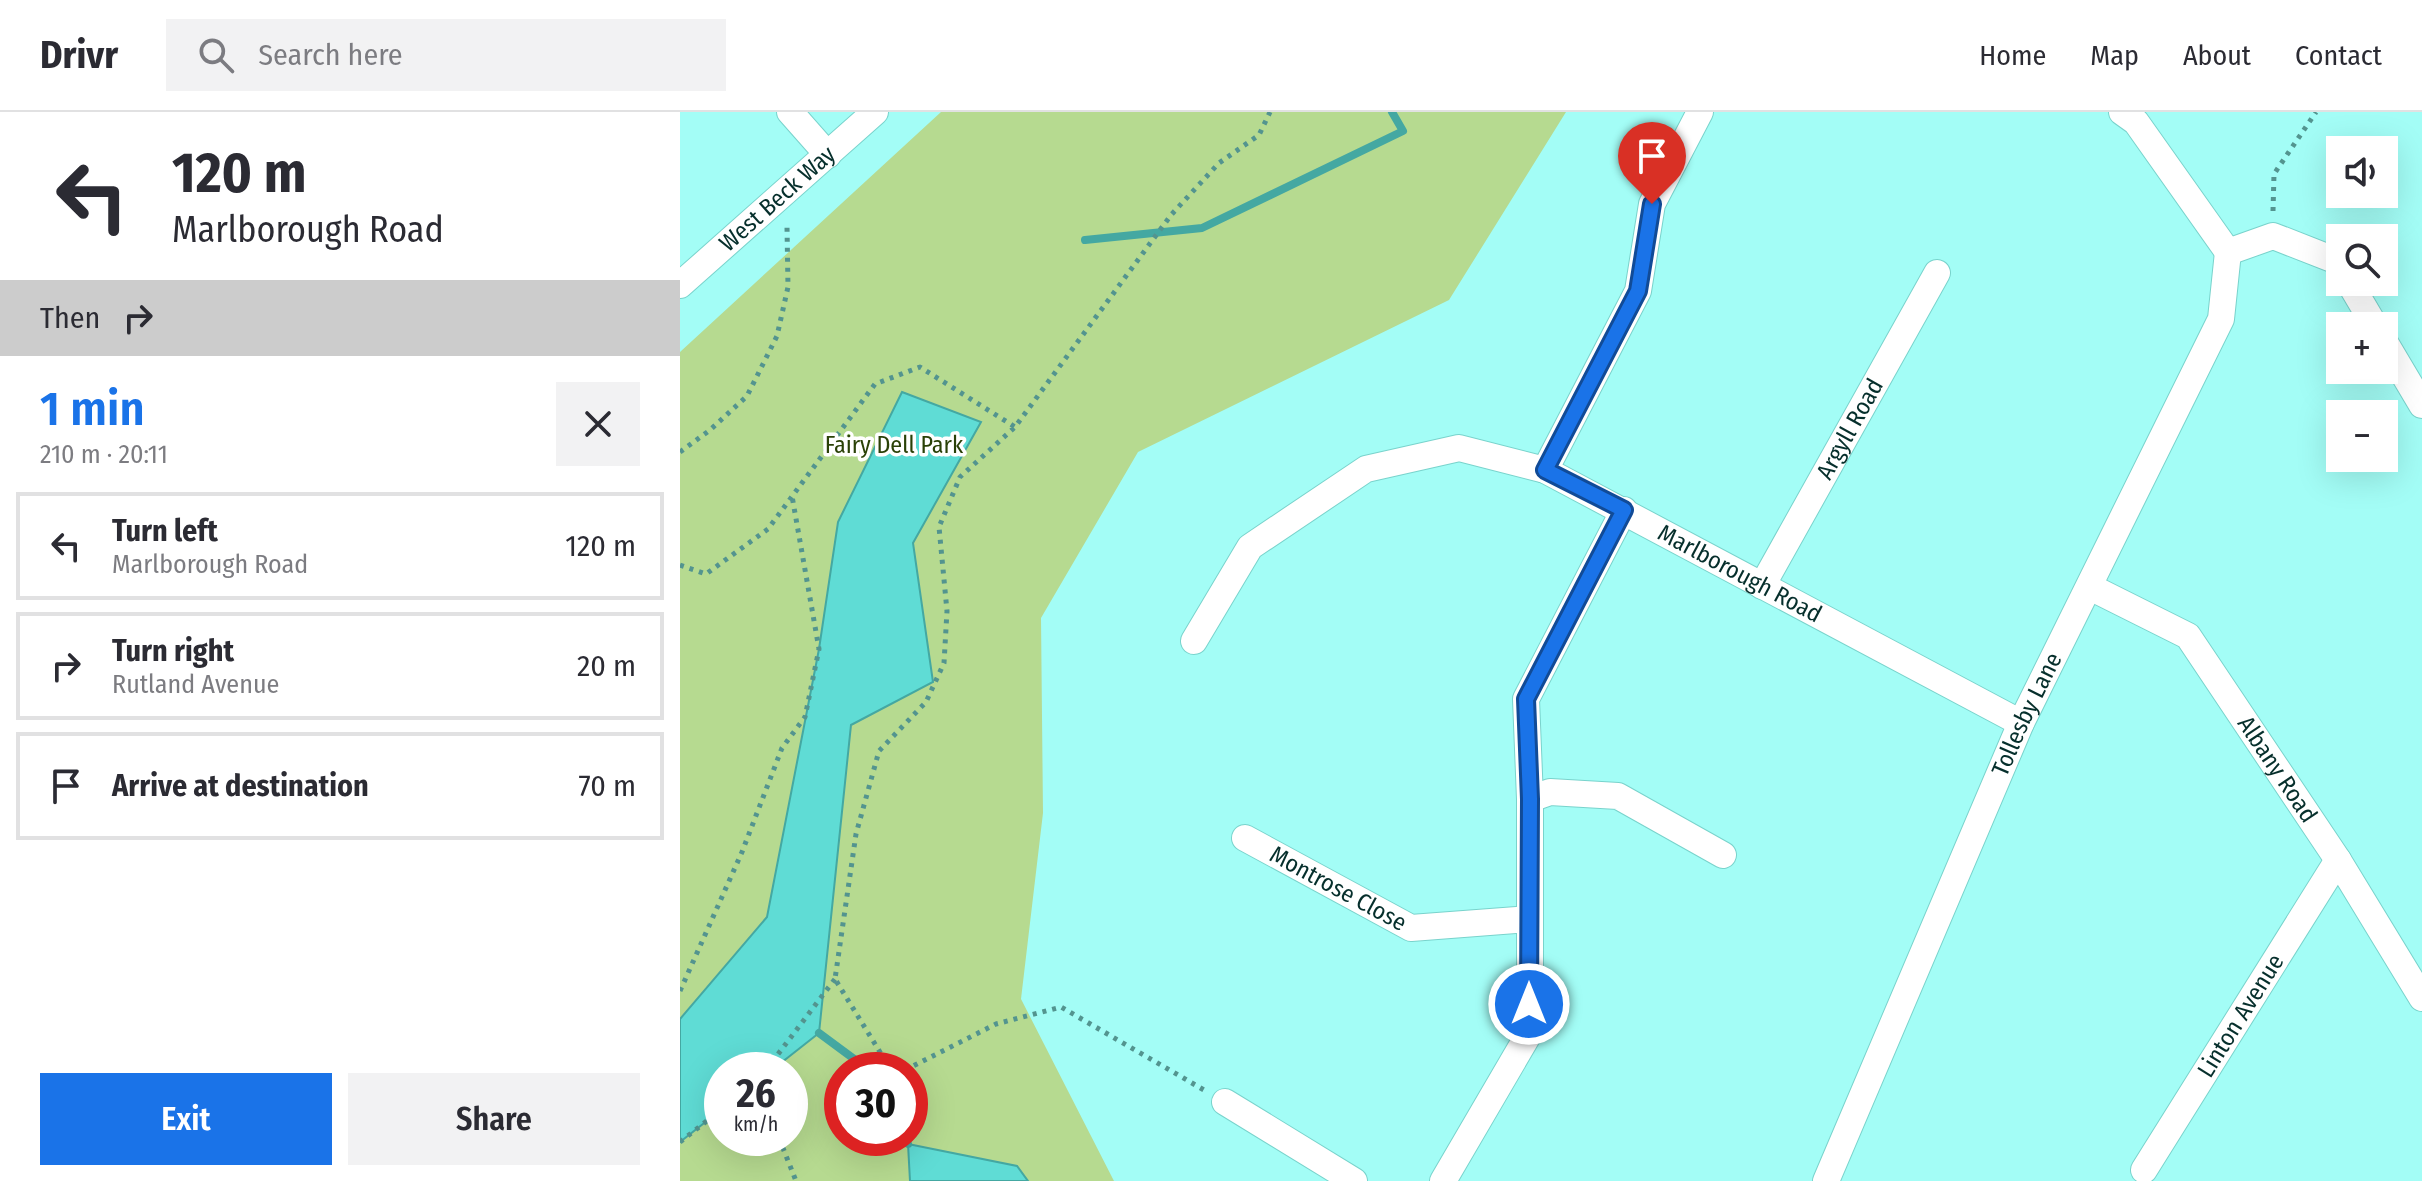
<!DOCTYPE html>
<html lang="en">
<head>
<meta charset="utf-8">
<style>
	body { margin:0; font-family:"Fira Sans Condensed",sans-serif; background:#f2f2f3; color:#2b2b33; height:100vh; display:flex; flex-direction:column; font-size:30px; white-space:nowrap }
	* { box-sizing:border-box; margin:0 }
	p { font-size:26px; color:#7c7c81 }
	.icon { flex:none; width:44px; height:44px; fill:none; stroke:currentColor; stroke-width:2; stroke-linecap:round; stroke-linejoin:round }
	.map { position:relative; flex:1; overflow:hidden }
	.side { display:flex; flex-direction:column; background:#fff; width:680px }
	.side>* { flex:none }
	.top-card { background:#fff; color:#2b2b33; overflow:hidden }
	.controls { position:absolute; left:1646px; top:24px; display:grid; gap:16px }
	.controls a { display:grid; place-items:center; width:72px; height:72px; border-radius:0px; background:#fff; box-shadow:0 8px 32px #0002; font-size:40px }
	.speed { position:absolute; left:24px; top:940px; display:flex; gap:16px; font-size:40px; font-weight:700; text-align:center }
	.speed>* { display:grid; place-content:center; width:104px; height:104px; border-radius:50%; background:#fff; box-shadow:0 8px 32px #0002; line-height:1 }
	.speed small { font-size:20px; font-weight:400 }
	.speed .limit { border:12px solid #d22; background:#fff; color:#111 }
	.pin { position:absolute; display:grid; place-items:center; width:68px; height:68px; color:#fff; margin:-82px -34px; border-radius:50% 50% 50% 0; rotate:-45deg; box-shadow:0 0 8px #0007 }
	.pin .icon { rotate:45deg }
	.me { position:absolute; width:88px; margin:-44px; rotate:0deg; stroke-linejoin:round; filter:drop-shadow(0 0 6px #0008) }
	.turn { display:flex; align-items:center; gap:28px; height:168px; padding:0 40px; font-size:36px }
	.turn .icon { width:104px; height:104px; stroke-width:2.5 }
	.turn b { display:block; font-size:56px; line-height:68px }
	.then { display:flex; align-items:center; height:76px; padding:0 40px; background:#0003; gap:16px; font-size:30px }
	.round { display:grid; place-items:center; flex:none; width:84px; height:84px; border-radius:0px; background:#f2f2f3 }
	.headline { display:flex; align-items:center; justify-content:space-between; height:136px; padding:0 40px }
	h1 { font-size:48px; font-weight:600; line-height:60px; color:#1a73e8 }
	.action { display:flex; gap:16px; margin-top:auto; padding:16px 40px }
	.action a { flex:1; height:92px; border-radius:0px; background:#1a73e8; color:#fff; font-size:32px; font-weight:600; line-height:92px; text-align:center }
	.action a+a { background:#f2f2f3; color:#2b2b33 }
	ul { padding:0; list-style:none }
	li { display:flex; align-items:center; gap:24px; height:108px; margin:0 16px 12px; padding:0 24px; border:4px solid #e1e1e2; border-radius:0px }
	li div { flex:1 }
	li b { display:block; font-size:30px }
	li em { font-style:normal }
	header { display:flex; align-items:center; gap:48px; box-sizing:border-box; height:112px; padding:0 40px; background:#fff; border-bottom:2px solid #e1e1e2 }
	header strong { font-size:38px }
	nav { display:flex; gap:44px; margin-inline-start:auto; font-size:28px }
	.search { width:560px; height:72px; background:#f2f2f3; display:flex; align-items:center; gap:20px; box-sizing:border-box; padding:0 28px; border-radius:0px; color:#7c7c81; font-size:30px }
	main { display:flex; flex:1; min-height:0 }
	.map>svg:first-child { display:block }
	.green { fill:#b6da90; fill-rule:evenodd }
	.water { fill:#5fdcd5; stroke:#44a8a2; stroke-width:2 }
	.lines { fill:none; stroke-linecap:round; stroke-linejoin:round }
	.stream { stroke:#44a8a2; stroke-width:8 }
	.street-casing { stroke:#79d3cc; stroke-width:28 }
	.path { stroke:#53948f; stroke-width:5; stroke-dasharray:4 6; stroke-linecap:butt }
	.street { stroke:#fff; stroke-width:26 }
	.route-casing { stroke:#114b97; stroke-width:20 }
	.route { stroke:#1a73e8; stroke-width:14 }
	.labels { text-anchor:middle; stroke-width:7; stroke-linejoin:round; paint-order:stroke }
	.street-label { font-size:24px; fill:#062f2c; stroke:#fff }
	.park-label { font-size:24px; fill:#2a4107; stroke:#fff }
</style>
</head>
<body>
<header>
<strong>Drivr</strong>
<div class="search"><svg class="icon" aria-label="search" viewBox="0 0 24 24"><circle cx="10" cy="10" r="6"/><path d="M15 15l6 6"/></svg>Search here</div>
<nav><a>Home</a><a>Map</a><a>About</a><a>Contact</a></nav>
</header>
<main>
<section class="side">
<div class="top-card">
<div class="turn"><svg class="icon" aria-label="left" viewBox="0 0 24 24"><path d="M17 20v-9H6M10 6l-5 5 5 5"/></svg><div><b>120 m</b>Marlborough Road</div></div>
<div class="then">Then<svg class="icon" aria-label="right" viewBox="0 0 24 24"><path d="M7 20v-9h11M14 6l5 5-5 5"/></svg></div>
</div>
<div class="headline"><div><h1>1 min</h1><p>210 m · 20:11</p></div><a class="round"><svg class="icon" aria-label="close" viewBox="0 0 24 24"><path d="M6 6l12 12M18 6L6 18"/></svg></a></div>
<ul>
<li><svg class="icon" aria-label="left" viewBox="0 0 24 24"><path d="M17 20v-9H6M10 6l-5 5 5 5"/></svg><div><b>Turn left</b><p>Marlborough Road</p></div><em>120 m</em></li>
<li><svg class="icon" aria-label="right" viewBox="0 0 24 24"><path d="M7 20v-9h11M14 6l5 5-5 5"/></svg><div><b>Turn right</b><p>Rutland Avenue</p></div><em>20 m</em></li>
<li><svg class="icon" aria-label="arrive" viewBox="0 0 24 24"><path d="M6 21V4h12l-3 4 3 4H6"/></svg><div><b>Arrive at destination</b></div><em>70 m</em></li>
</ul>
<div class="action"><a>Exit</a><a>Share</a></div>
</section>
<div class="map">
<svg width="1742" height="1069" viewBox="0 0 1742 1069">
	<rect width="100%" height="100%" fill="#a3fdf6"/>
	<path class="green" d="M261,0H886L769,188L458,340L361,506L363,701L341,887L434,1069H0V240ZM42,958H110V1026H42ZM162,958H230V1026H162Z"/>
	<path class="water" d="M222,280L301,310L233,431L253,570L171,613L139,921L92,958H42V997L0,1030V907L87,805L139,537L158,410Z
		M228,1032L337,1054L348,1069H230Z"/>
	<g class="lines">
		<path class="stream" d="M405,128L522,116L723,19L712,0
			M139,921L189,958
			M226,1026L228,1032"/>
		<defs>
			<g id="street">
				<path d="M110,0L148,43"/>
				<path d="M1442,0L1456,10L1548,140"/>
				<path d="M1548,140L1593,124L1657,149L1660,154"/>
				<path d="M1669,170L1695,214"/>
				<path id="s1" d="M0,173L195,0"/>
				<path d="M1704,229L1742,293"/>
				<path d="M865,358L958,179L972,92L1020,0"/>
				<path id="s2" d="M1082,474L1257,161"/>
				<path id="s3" d="M1410,475L1508,524L1658,748L1742,886"/>
				<path id="s4" d="M514,529L570,435L686,357L779,336L865,358L1341,611"/>
				<path d="M850,687L870,680L938,684L1043,743"/>
				<path id="s5" d="M565,726L731,816L849,807"/>
				<path d="M545,990L674,1069"/>
				<path id="s6" d="M1464,1058L1658,748"/>
				<path d="M763,1069L850,920V687L846,587L944,398"/>
				<path id="s7" d="M1146,1069L1341,611L1541,207L1548,140"/>
			</g>
		</defs>
		<use href="#street" class="street-casing"/>
		<path class="path" d="M1593,99L1594,62L1636,0
			M0,340L30,318L67,284L97,224L108,175L107,115
			M0,453L26,462L88,417L195,272L240,255L335,315
			M0,879L62,740L102,636L125,605L139,537L112,384
			M86,958L155,867
			M211,958L155,867L176,722L199,639L246,590L264,551L267,499L259,415L280,365L335,315L491,103L539,51L579,23L590,0
			M225,958L316,912L381,895L524,978
			M99,1026L116,1069
			M0,1030L42,997"/>
		<use href="#street" class="street"/>
	</g>
	<g class="lines">
		<defs>
			<path id="route" d="M849,892L850,687L846,587L944,398L865,358L958,179L972,92"/>
		</defs>
		<use href="#route" class="route-casing"/>
		<use href="#route" class="route"/>
	</g>
	<g class="labels">
		<g class="street-label">
			<text dy="8" stroke="none"><textPath href="#s1" startOffset="130">West Beck Way</textPath></text>
			<text dy="8" stroke="none"><textPath href="#s2" startOffset="180">Argyll Road</textPath></text>
			<text dy="8" stroke="none"><textPath href="#s4" startOffset="654">Marlborough Road</textPath></text>
			<text dy="8" stroke="none"><textPath href="#s7" startOffset="508">Tollesby Lane</textPath></text>
			<text dy="8" stroke="none"><textPath href="#s3" startOffset="270">Albany Road</textPath></text>
			<text dy="8" stroke="none"><textPath href="#s5" startOffset="106">Montrose Close</textPath></text>
			<text dy="8" stroke="none"><textPath href="#s6" startOffset="182">Linton Avenue</textPath></text>
		</g>
		<g class="park-label">
			<text x="214" y="341">Fairy Dell Park</text>
		</g>
	</g>
</svg>
<div class="controls">
<a><svg class="icon" aria-label="sound" viewBox="0 0 24 24"><path d="M4 9h4l5-4v14l-5-4H4zM17 9q2 3 0 6"/></svg></a>
<a><svg class="icon" aria-label="search" viewBox="0 0 24 24"><circle cx="10" cy="10" r="6"/><path d="M15 15l6 6"/></svg></a>
<a>+</a>
<a>−</a>
</div>
<div class="speed"><div>26<small>km/h</small></div><div class="limit">30</div></div>
<div class="pin" style="left:972px;top:92px;background:#d93025"><svg class="icon" aria-label="arrive" viewBox="0 0 24 24"><path d="M6 21V4h12l-3 4 3 4H6"/></svg></div>
<svg class="me" style="left:849px;top:892px" viewBox="-20 -20 40 40"><circle r="17" fill="#1a73e8" stroke="#fff" stroke-width="3"/><path d="M0-11L8 9 0 5-8 9z" fill="#fff"/></svg>
</div>
</main>
</body>
</html>
